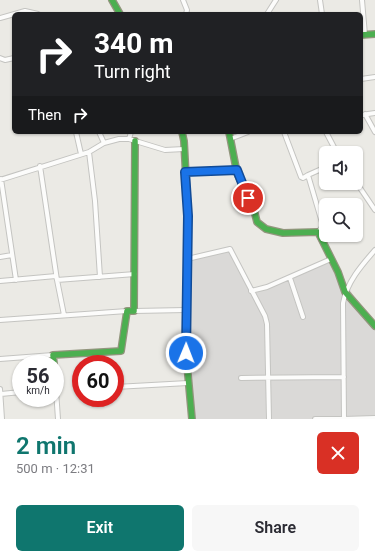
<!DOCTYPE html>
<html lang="en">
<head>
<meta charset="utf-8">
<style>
	body { margin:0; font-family:Roboto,sans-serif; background:#f7f7f7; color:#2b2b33; height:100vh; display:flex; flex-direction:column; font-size:15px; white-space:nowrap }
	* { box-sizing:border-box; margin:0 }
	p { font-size:13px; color:#7c7c81 }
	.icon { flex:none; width:22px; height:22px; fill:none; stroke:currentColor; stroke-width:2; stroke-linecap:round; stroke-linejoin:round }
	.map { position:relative; height:419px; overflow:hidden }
	.sheet { display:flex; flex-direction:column; background:#fff; flex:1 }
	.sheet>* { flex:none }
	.banner { position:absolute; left:12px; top:12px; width:351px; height:122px; border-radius:6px; box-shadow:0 1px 3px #0004; background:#202124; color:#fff; overflow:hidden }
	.fabs { position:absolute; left:319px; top:146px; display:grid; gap:8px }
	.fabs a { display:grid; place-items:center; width:44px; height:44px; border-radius:6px; background:#fff; box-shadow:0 1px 3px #0004; font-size:20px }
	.speed { position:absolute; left:12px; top:355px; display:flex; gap:8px; font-size:20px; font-weight:700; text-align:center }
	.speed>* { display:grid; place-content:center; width:52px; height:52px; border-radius:50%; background:#fff; box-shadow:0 1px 3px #0004; line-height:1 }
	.speed small { font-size:10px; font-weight:400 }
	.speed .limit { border:6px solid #d22; background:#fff; color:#111 }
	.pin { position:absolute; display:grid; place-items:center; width:34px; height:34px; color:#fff; margin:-17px; border:2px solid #fff; border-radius:50%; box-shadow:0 1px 4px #0007 }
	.me { position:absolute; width:44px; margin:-22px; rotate:1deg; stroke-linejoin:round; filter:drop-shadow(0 0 3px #0008) }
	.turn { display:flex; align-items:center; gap:14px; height:84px; padding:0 16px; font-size:18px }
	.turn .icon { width:52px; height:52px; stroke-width:2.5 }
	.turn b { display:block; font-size:28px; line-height:34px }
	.then { display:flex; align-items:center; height:38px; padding:0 16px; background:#0003; gap:8px; font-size:15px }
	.round { display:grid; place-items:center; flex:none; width:42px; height:42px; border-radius:6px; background:#f7f7f7 }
	.head { display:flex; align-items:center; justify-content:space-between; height:68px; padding:0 16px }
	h1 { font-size:24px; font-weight:600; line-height:30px; color:#0f766e }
	.button { display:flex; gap:8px; margin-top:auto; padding:8px 16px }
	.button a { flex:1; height:46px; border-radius:6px; background:#0f766e; color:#fff; font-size:16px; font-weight:600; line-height:46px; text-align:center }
	.button a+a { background:#f7f7f7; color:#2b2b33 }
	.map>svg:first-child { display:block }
	.residential { fill:#dad9d7 }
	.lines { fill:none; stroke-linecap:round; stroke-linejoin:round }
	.street-casing { stroke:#c4c4c1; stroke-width:6 }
	.fast-casing { stroke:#92957d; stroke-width:8 }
	.street { stroke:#fcfcfb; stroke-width:4 }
	.fast { stroke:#4caf50; stroke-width:5.5 }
	.route-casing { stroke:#114b97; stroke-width:10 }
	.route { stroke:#1a73e8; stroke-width:7 }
</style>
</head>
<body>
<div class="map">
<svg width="375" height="419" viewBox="0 0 375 419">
	<rect width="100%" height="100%" fill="#ebeae5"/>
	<path class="residential" d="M231,248L251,291L268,288L331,258L352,293L375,324V419H192L190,258Z"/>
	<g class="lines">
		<defs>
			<path id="street" d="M183,0L187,10L186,14
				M320,0L322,14
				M362,0L365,35
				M267,14L276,0
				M0,18L25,11L38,14
				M0,58L5,60L14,58
				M361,79L375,77
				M365,114L375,132
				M361,115L375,113
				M76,132L81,154
				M99,132L104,143
				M284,132L301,177L303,178L308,175L323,226L318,232
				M326,132L337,153
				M129,139L131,132
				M230,139L248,132
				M89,152L95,201L100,277
				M40,166L57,280L64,315
				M185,172L237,170
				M308,175L326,167
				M1,179L16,280
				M0,180L89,152L104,143L119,139H129L165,150L184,149
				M356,182L375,210
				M375,250C361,266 347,282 343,303L344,419L375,418
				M0,257L12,255
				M187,259L230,249L265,316L267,324L269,419
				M290,278L303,317
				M0,281L56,276L57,280L135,274
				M251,291L267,287L331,259
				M134,311L186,310
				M0,320L127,311
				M0,359L53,355
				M55,376L58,419
				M241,378L344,377
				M115,387L188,383
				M0,389L2,419
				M1,394L21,392
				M315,419H344"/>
			<path id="fast" d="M112,0L120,14
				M361,35L375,34
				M182,132L184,141L188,216L186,353L192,419
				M229,132L237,173L254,210L257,222L266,229L283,233L318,232L338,272L345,292L375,326
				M54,364L53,355L121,351L127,311H134L135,141"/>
		</defs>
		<use href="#street" class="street-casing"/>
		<use href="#fast" class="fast-casing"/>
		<use href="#street" class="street"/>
		<use href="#fast" class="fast"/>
	</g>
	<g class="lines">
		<defs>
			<path id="route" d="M186,353L188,216L185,172L237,170L248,198"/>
		</defs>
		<use href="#route" class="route-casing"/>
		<use href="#route" class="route"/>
	</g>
</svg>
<div class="fabs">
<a><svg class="icon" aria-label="sound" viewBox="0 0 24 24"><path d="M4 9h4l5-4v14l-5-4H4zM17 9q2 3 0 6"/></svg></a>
<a><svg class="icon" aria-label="search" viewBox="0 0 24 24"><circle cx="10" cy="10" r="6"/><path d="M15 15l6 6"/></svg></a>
</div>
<div class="speed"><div>56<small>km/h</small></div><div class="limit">60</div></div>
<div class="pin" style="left:248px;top:198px;background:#d93025"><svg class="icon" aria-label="arrive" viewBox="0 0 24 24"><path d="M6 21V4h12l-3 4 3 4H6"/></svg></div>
<svg class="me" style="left:186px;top:353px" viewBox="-20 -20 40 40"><circle r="17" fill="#1a73e8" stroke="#fff" stroke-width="3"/><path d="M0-11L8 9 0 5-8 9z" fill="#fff"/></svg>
<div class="banner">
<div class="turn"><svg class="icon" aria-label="right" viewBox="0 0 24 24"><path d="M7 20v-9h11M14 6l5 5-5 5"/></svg><div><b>340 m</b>Turn right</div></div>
<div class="then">Then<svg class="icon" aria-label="right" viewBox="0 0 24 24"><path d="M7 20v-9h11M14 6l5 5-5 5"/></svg></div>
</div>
</div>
<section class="sheet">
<div class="head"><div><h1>2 min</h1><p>500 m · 12:31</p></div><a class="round" style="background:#d93025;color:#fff"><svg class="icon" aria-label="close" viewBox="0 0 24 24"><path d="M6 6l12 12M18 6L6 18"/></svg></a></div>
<div class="button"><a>Exit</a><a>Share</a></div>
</section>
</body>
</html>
